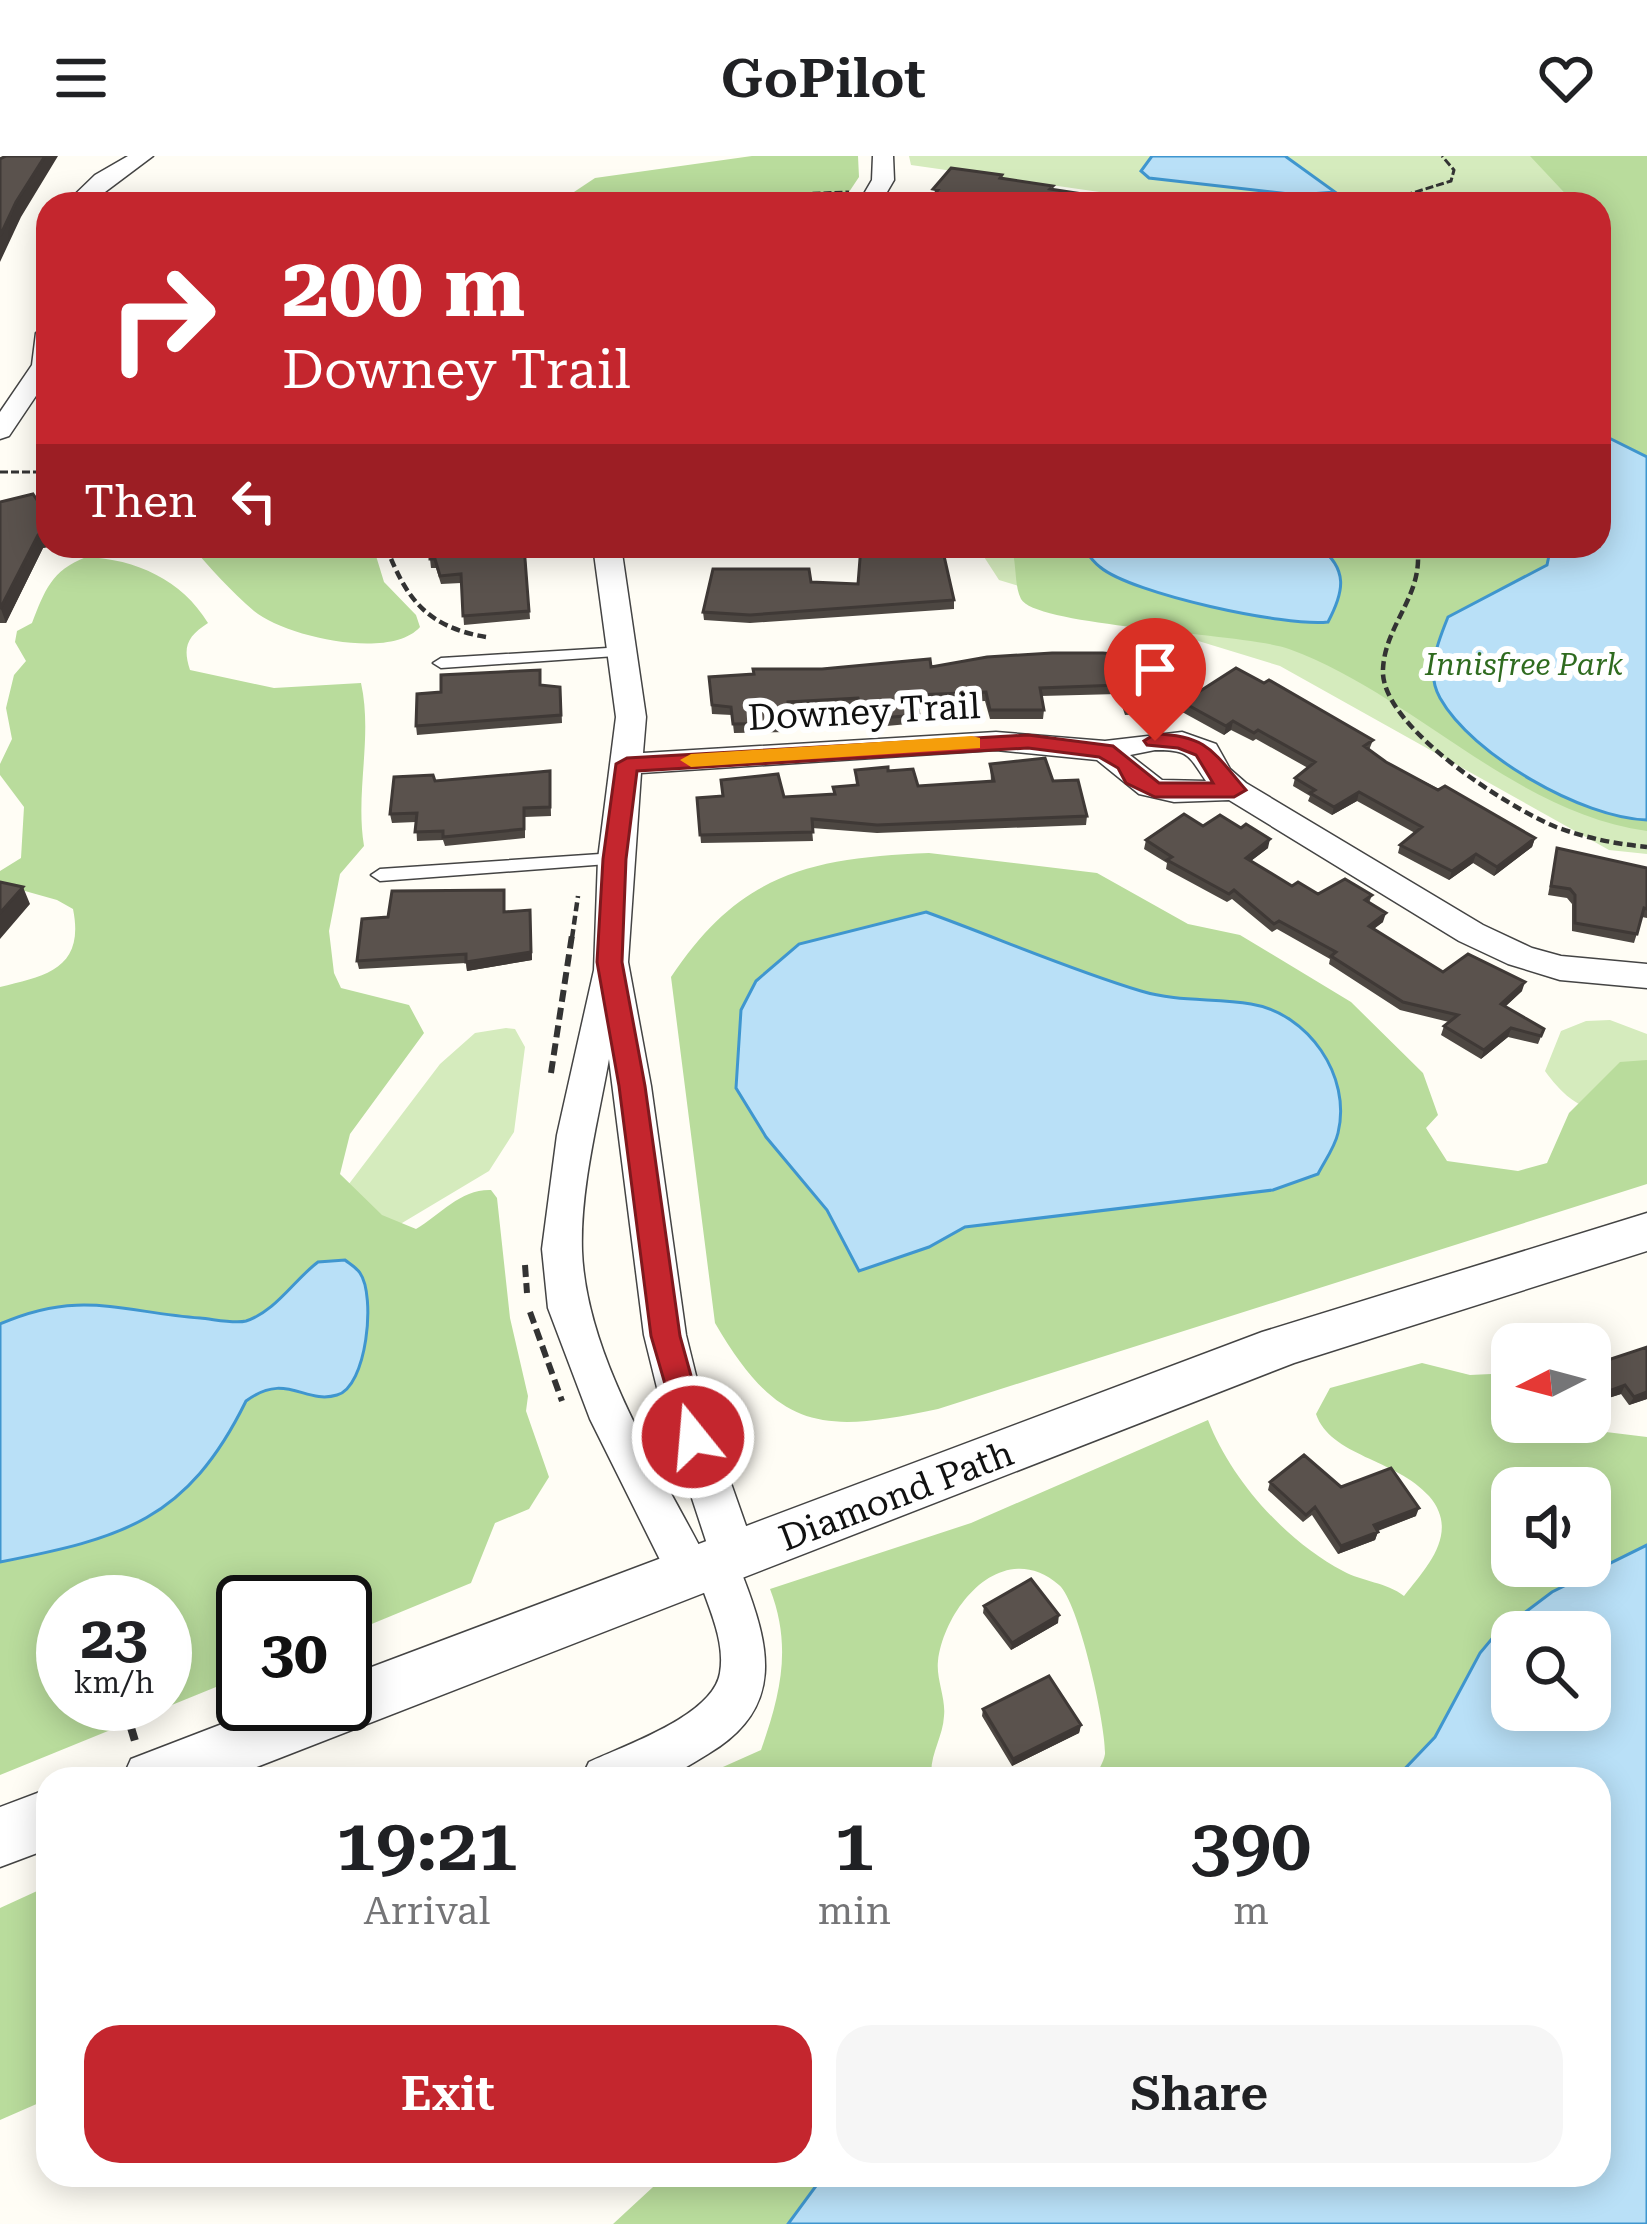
<!DOCTYPE html>
<html lang="en">
<head>
<meta charset="utf-8">
<style>
	body { margin:0; font-family:"Roboto Serif",serif; background:#f6f6f6; color:#202124; height:100vh; display:flex; flex-direction:column; font-size:45px; white-space:nowrap }
	* { box-sizing:border-box; margin:0 }
	p { font-size:39px; color:#757577 }
	.icon { flex:none; width:66px; height:66px; fill:none; stroke:currentColor; stroke-width:2; stroke-linecap:round; stroke-linejoin:round }
	.map { position:relative; flex:1; overflow:hidden }
	.sheet { position:absolute; left:36px; top:1611px; width:1575px; height:420px; display:flex; flex-direction:column; background:#fff; border-radius:36px; box-shadow:0 6px 30px #0003 }
	.sheet>* { flex:none }
	.banner { position:absolute; left:36px; top:36px; width:1575px; height:366px; border-radius:36px; box-shadow:0 6px 30px #0003; background:#c4262e; color:#fff; overflow:hidden }
	.needle { width:78px; rotate:264deg }
	.controls { position:absolute; left:1491px; top:1167px; display:grid; gap:24px }
	.controls a { display:grid; place-items:center; width:120px; height:120px; border-radius:24px; background:#fff; box-shadow:0 6px 30px #0003; font-size:60px }
	.speed { position:absolute; left:36px; top:1419px; display:flex; gap:24px; font-size:60px; font-weight:700; text-align:center }
	.speed>* { display:grid; place-content:center; width:156px; height:156px; border-radius:50%; background:#fff; box-shadow:0 6px 30px #0003; line-height:1 }
	.speed small { font-size:30px; font-weight:400 }
	.speed .limit { border:6px solid #111; border-radius:18px; background:#fff; color:#111 }
	.pin { position:absolute; display:grid; place-items:center; width:102px; height:102px; color:#fff; margin:-123px -51px; border-radius:50% 50% 50% 0; rotate:-45deg; box-shadow:0 0 12px #0007 }
	.pin .icon { rotate:45deg }
	.me { position:absolute; width:132px; margin:-66px; rotate:343deg; stroke-linejoin:round; filter:drop-shadow(0 0 9px #0008) }
	.turn { display:flex; align-items:center; gap:42px; height:252px; padding:0 48px; font-size:54px }
	.turn .icon { width:156px; height:156px; stroke-width:2.5 }
	.turn b { display:block; font-size:84px; line-height:102px }
	.then { display:flex; align-items:center; height:114px; padding:0 48px; background:#0003; gap:24px; font-size:45px }
	.eta { display:flex; justify-content:space-evenly; align-items:center; height:204px; text-align:center }
	.eta b { font-size:72px; font-weight:600; line-height:84px }
	.cta { display:flex; gap:24px; margin-top:auto; padding:24px 48px }
	.cta a { flex:1; height:138px; border-radius:36px; background:#c4262e; color:#fff; font-size:48px; font-weight:600; line-height:138px; text-align:center }
	.cta a+a { background:#f6f6f6; color:#202124 }
	header { display:flex; justify-content:space-between; align-items:center; height:156px; padding:0 48px; background:#fff; font-size:54px; font-weight:600 }
	.map>svg:first-child { display:block }
	.green { fill:#d5ebbd }
	.forest { fill:#b9dc9c; fill-rule:evenodd }
	.water { fill:#b9e0f7; stroke:#3f96cf; stroke-width:3; fill-rule:evenodd }
	.lines { fill:none; stroke-linecap:round; stroke-linejoin:round }
	.service-casing { stroke:#444; stroke-width:3 }
	.minor-casing { stroke:#444; stroke-width:3 }
	.tertiary-casing { stroke:#444; stroke-width:3 }
	.path-far3 { stroke:#333; stroke-width:3; stroke-dasharray:8 3; stroke-linecap:butt }
	.path-far2 { stroke:#333; stroke-width:4.5; stroke-dasharray:9 4.5; stroke-linecap:butt }
	.path-far1 { stroke:#333; stroke-width:6; stroke-dasharray:12 6; stroke-linecap:butt }
	.path { stroke:#333; stroke-width:8; stroke-dasharray:15 8; stroke-linecap:butt }
	.service { fill:#fff; fill-rule:evenodd }
	.minor { fill:#fff; fill-rule:evenodd }
	.tertiary { fill:#fff; fill-rule:evenodd }
	.wall { fill:#4d4742 }
	.shaded-wall { fill:#3f3936 }
	.building { fill:#5a524d; stroke:#3f3936; stroke-width:3 }
	.route { fill:#c4262e; stroke:#7f191e; stroke-width:3 }
	.slow { fill:#f59e0b }
	.labels { text-anchor:middle; stroke-width:12; stroke-linejoin:round; paint-order:stroke }
	.far-park-label { font-size:30px; font-style:italic; fill:#2f6b1f; stroke:#fff }
	.street-label { font-size:36px; fill:#111; stroke:#fff }
</style>
</head>
<body>
<header><svg class="icon" aria-label="menu" viewBox="0 0 24 24"><path d="M4 6h16M4 12h16M4 18h16"/></svg>GoPilot<svg class="icon" aria-label="heart" viewBox="0 0 24 24"><path d="M12 20l-8-8c-3-5 5-10 8-4 3-6 11-1 8 4z"/></svg></header>
<div class="map">
<svg width="1647" height="2068" viewBox="0 0 1647 2068">
	<rect width="100%" height="100%" fill="#fffdf5"/>
	<path class="green" d="M909,0H1647V698L1609,694L1280,510L999,424L977,390H1599V48H1183L911,9Z
		M1610,864L1647,878V963C1597,956 1576,958 1545,915L1561,875L1586,865Z
		M506,872L515,873L525,891L514,976L489,1015L397,1070H317L440,908L475,877Z"/>
	<path class="forest" d="M752,0H858L859,21L841,48H570L565,42L595,22Z
		M1530,0H1647V675C1512,656 1413,538 1289,493C1246,477 1036,471 1021,443C1014,430 1017,406 1011,390H1599V48H1575Z
		M191,390H373L384,426L416,459L420,471C390,505 284,480 254,455C231,435 211,413 191,390Z
		M86,401C136,403 182,424 208,467C188,480 182,490 190,514L274,532L361,527C373,581 355,635 364,690L340,718L329,775L334,817L341,832L409,849L424,877L350,978L340,1018L382,1059L416,1073C441,1058 461,1033 491,1034L497,1042L510,1162L528,1240L526,1255L549,1321L529,1353L495,1367L471,1427L345,1479V1446H243V1520L0,1619V831C47,820 85,812 73,753L57,744L0,728V715L21,702L24,651L0,619V608L12,583L6,552L14,519L26,505L15,486L17,475L32,467C45,434 51,415 86,401ZM63,1446H165V1548H63Z
		M929,697L1097,717L1188,768L1240,779L1351,846L1423,917L1438,959L1426,972L1447,1005L1518,1015L1547,1007L1569,957L1620,906L1647,904V1028L938,1253C821,1278 778,1275 715,1167L671,821C740,717 810,702 929,697Z
		M1422,1207L1470,1219L1512,1217V1266H1590V1261L1606,1276L1647,1281V1389L1552,1436L1495,1479L1480,1497L1435,1581L1395,1623H1094C1097,1616 1104,1606 1105,1598C1106,1570 1079,1446 1059,1429C1003,1381 945,1450 938,1505C936,1523 946,1542 944,1560C943,1582 928,1601 932,1623H696L761,1594C781,1537 792,1490 770,1433L971,1367L1208,1264C1231,1324 1286,1385 1343,1415C1363,1426 1386,1426 1404,1440C1428,1410 1460,1376 1429,1340C1396,1303 1330,1300 1316,1258L1330,1232ZM1512,1332H1590V1410H1512Z
		M48,1730V1943L0,1964V1752Z
		M666,2019H824L788,2068H613Z"/>
	<path class="water" d="M1152,0H1285L1335,36L1298,39L1149,22L1141,15Z
		M1599,277L1647,301V664C1582,662 1472,599 1440,542C1425,516 1438,486 1448,461L1547,409L1551,390H1599Z
		M1082,390H1318C1349,413 1344,436 1328,466C1286,471 1132,438 1100,411C1093,406 1087,397 1082,390Z
		M926,756C998,782 1068,813 1141,835C1177,846 1214,842 1251,848C1308,857 1352,920 1338,977C1335,991 1324,1006 1318,1018L1273,1034L965,1071L929,1091L859,1115L827,1054L766,981L736,932L741,854L756,825L799,788Z
		M345,1104C350,1108 356,1111 360,1117C376,1140 367,1231 337,1239C305,1249 286,1215 246,1245C187,1365 122,1382 0,1406V1168C80,1133 121,1156 200,1162C213,1163 234,1168 246,1165C275,1156 295,1123 318,1106Z
		M1647,1389V2068H788L824,2019H1599V1623H1395L1435,1581L1480,1497L1495,1479L1552,1436ZM1512,1476H1590V1554H1512Z"/>
	<g class="lines">
		<defs>
			<path id="service" d="M624,491L630,493V499L441,512L433,507L441,502Z
				M615,697L621,699V707L380,725L371,719L380,713Z"/>
			<path id="minor" d="M128,0H153L89,48H65L95,19Z
				M873,0H893L894,24L880,48H858L872,24Z
				M48,170V222L9,280L0,283V256L32,209L36,177Z
				M593,390H621L646,561L643,597L996,576L1105,585L1182,576L1216,588L1230,613L1246,627L1483,769L1532,792L1561,800L1647,808V832L1560,824L1508,808L1459,785L1229,644L1174,646L1139,638L1097,604L996,594L641,617L628,806L651,930L686,1179L703,1248L757,1401L750,1415L742,1418C770,1490 786,1552 708,1598C693,1607 674,1620 657,1623C633,1627 605,1623 581,1623L589,1606C623,1590 713,1560 720,1517C725,1489 712,1459 703,1434L690,1438L674,1432L590,1263L548,1152L542,1093L557,979L594,814L598,703L616,561ZM1155,594C1190,594 1188,599 1206,625L1162,624L1130,599ZM609,903L644,1179L661,1248L708,1391L701,1393C655,1305 586,1197 582,1095C580,1033 598,965 609,903Z"/>
			<path id="tertiary" d="M1647,1057V1095L1294,1207L226,1623H122L131,1603L274,1548H345V1521L1262,1176Z
				M48,1633V1693L0,1711V1651Z"/>
		</defs>
		<use href="#service" class="service-casing"/>
		<use href="#minor" class="minor-casing"/>
		<use href="#tertiary" class="tertiary-casing"/>
		<path class="path-far3" d="M759,48L792,38L849,36
			M1397,48L1409,38L1451,25L1454,14L1442,0
			M0,316H48"/>
		<path class="path-far2" d="M386,390C406,443 427,471 486,481
			M1417,390C1425,438 1385,468 1383,513C1379,570 1509,652 1556,671C1586,682 1616,688 1647,691
			M572,782L578,740"/>
		<path class="path-far1" d="M551,917L572,779
			M525,1109L527,1137
			M530,1156L562,1245"/>
		<path class="path" d="M124,1548L135,1585"/>
		<use href="#service" class="service"/>
		<use href="#minor" class="minor"/>
		<use href="#tertiary" class="tertiary"/>
	</g>
	<path class="wall" d="M0,346L48,390H52L43,392L6,467H0Z
		M525,390L530,463L464,469L461,427L441,428L436,412H431L430,403Z
		M860,390H962V400L944,399L954,444V453L750,467L704,464L703,456L811,426L858,428Z
		M1126,503L1197,537L1373,584L1369,594L1386,606L1535,682L1532,691L1494,720L1473,707L1449,724L1398,697L1400,689L1415,677L1357,645L1332,659L1308,645L1310,640L1293,630L1295,622L1308,612L1256,583L1253,585L1231,574L1224,579L1184,557L1125,559L1118,538L1041,540L1044,554L1043,563H990L985,545L917,548L919,567L865,572L858,550L788,555V576L734,577L732,559L712,558L709,521L822,513Z
		M541,529L561,539L562,567L417,579L416,570Z
		M990,608L1053,625L1087,660L1086,669L877,677L812,672L813,685L701,687L697,642L784,641L833,638V631L856,630L855,614L888,615L918,630L991,625Z
		M550,615L551,660L525,661V682L445,690L443,684L417,685L416,666L392,667L390,658L435,625Z
		M1203,670L1241,672L1268,692L1251,705L1292,730L1318,738L1372,739L1369,747L1383,766L1374,773L1443,816L1522,835L1505,851L1544,873L1538,888L1508,881L1481,903L1441,879L1444,870L1449,866L1400,854L1329,808L1330,803L1277,773L1272,776L1232,743L1227,746L1166,713L1167,707L1144,693L1146,684Z
		M1557,692L1647,712V762L1642,761L1634,787L1572,775V748L1567,742L1548,739Z
		M504,734L505,756L530,754L532,804L467,815L466,807L359,813L357,805L388,761Z
		M1647,1191V1243L1629,1249L1621,1238L1596,1246L1590,1238V1200L1608,1204Z
		M1270,1326L1341,1331L1416,1360L1378,1375L1375,1384L1338,1398L1312,1359L1303,1366L1268,1334Z
		M984,1450L1058,1467L1011,1494L983,1457Z
		M983,1553L1081,1569L1079,1577L1012,1610L982,1560Z"/>
	<path class="shaded-wall" d="M45,0H58L21,61L0,106V80L16,46Z
		M48,376V390H52L43,392L6,467L1,453L38,379Z
		M1233,565L1231,574L1224,579L1226,570Z
		M1359,636L1357,645L1332,659L1334,651Z
		M1535,682L1532,691L1494,720L1497,711Z
		M1270,683L1268,692L1244,710L1246,702Z
		M1476,698L1473,707L1449,724L1452,715Z
		M23,731L30,748L0,783V757Z
		M530,754L532,804L467,815L466,806Z
		M1386,757L1383,766L1366,778L1369,770Z
		M1525,826L1522,835L1498,857L1501,848Z
		M1511,872L1508,881L1481,903L1484,894Z
		M1625,1229L1621,1238L1596,1246L1601,1238Z
		M1647,1236V1243L1629,1249L1634,1241Z
		M1419,1352L1416,1360L1371,1377L1374,1369Z
		M1378,1376L1375,1384L1338,1398L1341,1390Z
		M1059,1459L1058,1467L1011,1494L1012,1487Z
		M1081,1569L1079,1577L1012,1610L1013,1603Z"/>
	<path class="building" d="M6,0H45L16,46L0,80V3Z
		M951,12L1002,19L1000,22L1053,30L1050,33L1148,48H926L938,34L933,33Z
		M33,338L48,360V376L38,379L0,453V346Z
		M430,390H524L529,455L463,460L461,418L440,420L435,403H430Z
		M861,390H962V391H942L954,444L750,459L703,456L713,413H809L811,426L858,428Z
		M1052,497H1103L1124,499L1126,503L1184,501L1197,537L1236,512L1264,527L1269,524L1373,584L1364,590L1386,606L1438,634L1445,630L1535,682L1497,711L1476,698L1452,715L1400,689L1422,671L1359,636L1334,651L1310,637L1315,634L1295,622L1315,606L1258,574L1254,577L1233,565L1226,570L1186,548L1126,550L1119,529L1040,532L1044,554H990L986,536L916,539L919,559L865,563L858,542L788,546V567L733,568L731,551L712,549L709,521L754,518L753,513H822L930,503L931,511L987,501Z
		M540,514V529L560,531L561,559L416,570L417,538L441,536V519Z
		M1045,602L1053,625L1078,624L1087,660L877,669L812,663L813,676L700,679L697,642L723,640L721,624L778,618L784,641L835,638L833,631L858,629L855,614L888,611V615L913,613L918,630L994,625L990,608Z
		M550,615V651L524,652V673L443,681V675L415,676L417,657L390,658L394,621L433,619L435,625Z
		M1184,658L1203,670L1220,659L1241,672L1246,668L1270,683L1246,702L1292,730L1298,726L1318,738L1345,723L1372,739L1365,744L1386,757L1369,770L1443,816L1468,798L1525,826L1501,848L1544,873L1541,880L1511,872L1484,894L1444,870L1458,859L1403,846L1331,800L1336,796L1279,765L1274,768L1234,734L1229,738L1167,704L1172,701L1146,684Z
		M1557,692L1647,712V753L1644,752L1637,778L1575,767V739L1570,733L1551,730Z
		M0,726L23,731L0,757Z
		M504,734V756L530,754L531,796L466,806V798L357,805L362,763L388,761L392,735Z
		M1647,1191V1236L1634,1241L1625,1229L1601,1238L1590,1224V1200L1601,1196L1608,1204Z
		M1304,1299L1341,1331L1391,1312L1419,1352L1374,1369L1378,1376L1341,1390L1315,1351L1306,1359L1270,1326Z
		M1031,1423L1059,1459L1012,1487L984,1450Z
		M1049,1520L1081,1569L1013,1603L983,1553Z"/>
	<path class="route" d="M1155,578C1208,579 1214,597 1246,634L1234,641H1155L1126,627L1118,612L1099,601L1028,592L637,615L626,703L622,806L645,930L680,1180L708,1281L704,1290L693,1294L683,1290L651,1180L619,930L597,806L603,703L616,608L627,602L1028,579L1113,590L1159,627H1213L1196,599L1178,592L1147,589L1144,585Z"/>
	<path class="slow" d="M972,580L980,582V592L691,611L680,604L691,598Z"/>
	<g class="labels">
		<g class="far-park-label">
			<text x="1524" y="519">Innisfree Park</text>
		</g>
		<g class="street-label">
			<text transform="translate(864 555) rotate(-3)" y="13">Downey Trail</text>
			<text transform="translate(896 1339) rotate(-21)" y="13">Diamond Path</text>
		</g>
	</g>
</svg>
<div class="controls">
<a><svg class="needle" viewBox="-14 -14 28 28"><path d="M0-13l5 13h-10z" fill="#e53935"/><path d="M0 13l5-13h-10z" fill="#757577"/></svg></a>
<a><svg class="icon" aria-label="sound" viewBox="0 0 24 24"><path d="M4 9h4l5-4v14l-5-4H4zM17 9q2 3 0 6"/></svg></a>
<a><svg class="icon" aria-label="search" viewBox="0 0 24 24"><circle cx="10" cy="10" r="6"/><path d="M15 15l6 6"/></svg></a>
</div>
<div class="speed"><div>23<small>km/h</small></div><div class="limit">30</div></div>
<div class="pin" style="left:1155px;top:585px;background:#d93025"><svg class="icon" aria-label="arrive" viewBox="0 0 24 24"><path d="M6 21V4h12l-3 4 3 4H6"/></svg></div>
<svg class="me" style="left:693px;top:1281px" viewBox="-20 -20 40 40"><circle r="17" fill="#c4262e" stroke="#fff" stroke-width="3"/><path d="M0-11L8 9 0 5-8 9z" fill="#fff"/></svg>
<div class="banner">
<div class="turn"><svg class="icon" aria-label="right" viewBox="0 0 24 24"><path d="M7 20v-9h11M14 6l5 5-5 5"/></svg><div><b>200 m</b>Downey Trail</div></div>
<div class="then">Then<svg class="icon" aria-label="left" viewBox="0 0 24 24"><path d="M17 20v-9H6M10 6l-5 5 5 5"/></svg></div>
</div>
<section class="sheet">
<div class="eta">
<div><b>19:21</b><p>Arrival</p></div>
<div><b>1</b><p>min</p></div>
<div><b>390</b><p>m</p></div>
</div>
<div class="cta"><a>Exit</a><a>Share</a></div>
</section>
</div>
</body>
</html>
